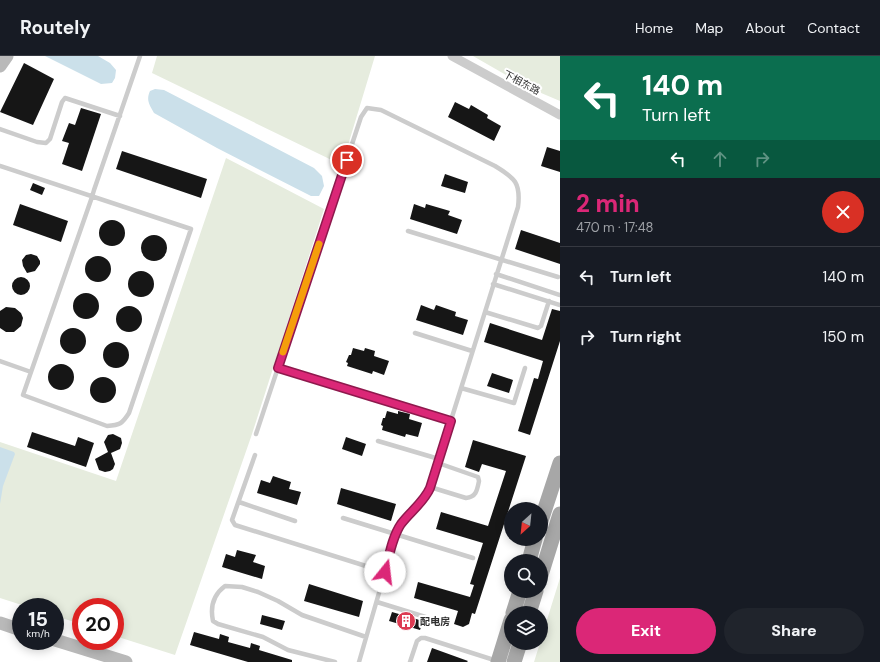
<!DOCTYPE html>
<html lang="en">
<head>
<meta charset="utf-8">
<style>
	body { margin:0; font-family:"DM Sans","Noto Sans SC",sans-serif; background:#20242c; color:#f1f3f6; height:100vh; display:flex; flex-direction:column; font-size:15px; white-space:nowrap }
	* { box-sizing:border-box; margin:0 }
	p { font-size:13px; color:#9ea1a6 }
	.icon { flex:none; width:22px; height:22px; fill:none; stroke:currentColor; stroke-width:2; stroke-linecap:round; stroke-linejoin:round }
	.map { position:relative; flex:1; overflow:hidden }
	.sheet { display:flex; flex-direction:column; background:#171b24; width:320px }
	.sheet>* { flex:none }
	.top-card { background:#0b6e4f; color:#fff; overflow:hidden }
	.needle { width:26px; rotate:207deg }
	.fabs { position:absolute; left:504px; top:446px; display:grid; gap:8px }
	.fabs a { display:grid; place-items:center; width:44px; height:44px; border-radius:50%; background:#171b24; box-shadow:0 2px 10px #0003; font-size:20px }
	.speed { position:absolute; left:12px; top:542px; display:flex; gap:8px; font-size:20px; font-weight:700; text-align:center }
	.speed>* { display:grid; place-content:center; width:52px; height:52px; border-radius:50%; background:#171b24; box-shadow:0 2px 10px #0003; line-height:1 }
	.speed small { font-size:10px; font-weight:400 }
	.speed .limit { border:6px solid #d22; background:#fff; color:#111 }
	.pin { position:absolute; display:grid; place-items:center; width:34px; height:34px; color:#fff; margin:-17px; border:2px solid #fff; border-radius:50%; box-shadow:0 1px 4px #0007 }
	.me { position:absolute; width:44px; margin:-22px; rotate:16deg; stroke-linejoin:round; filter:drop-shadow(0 0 3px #0008) }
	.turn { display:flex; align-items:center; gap:14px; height:84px; padding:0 16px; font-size:18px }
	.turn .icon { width:52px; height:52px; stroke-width:2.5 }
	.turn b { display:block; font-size:28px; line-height:34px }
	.lanes { display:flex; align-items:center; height:38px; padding:0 16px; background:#0003; justify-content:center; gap:20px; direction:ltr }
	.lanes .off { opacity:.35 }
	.round { display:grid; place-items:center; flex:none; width:42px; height:42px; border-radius:21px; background:#20242c }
	.head { display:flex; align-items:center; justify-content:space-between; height:68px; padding:0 16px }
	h1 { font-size:24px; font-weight:800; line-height:30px; color:#db2777 }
	.button { display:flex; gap:8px; margin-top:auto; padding:8px 16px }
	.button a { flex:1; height:46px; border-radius:24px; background:#db2777; color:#fff; font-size:16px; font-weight:800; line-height:46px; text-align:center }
	.button a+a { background:#20242c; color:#f1f3f6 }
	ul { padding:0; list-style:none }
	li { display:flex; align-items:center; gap:12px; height:60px; padding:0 16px; border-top:1px solid #363941 }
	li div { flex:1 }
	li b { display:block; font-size:15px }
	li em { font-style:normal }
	header { display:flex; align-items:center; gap:24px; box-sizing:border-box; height:56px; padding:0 20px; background:#171b24; border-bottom:1px solid #363941 }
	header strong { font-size:19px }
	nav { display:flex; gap:22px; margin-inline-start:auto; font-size:14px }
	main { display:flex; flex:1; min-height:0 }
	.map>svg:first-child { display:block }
	.green { fill:#e6ecde }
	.water { fill:#cbe0ea }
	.building { fill:#161616 }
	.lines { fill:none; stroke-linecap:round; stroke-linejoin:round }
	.lane { stroke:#ccc; stroke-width:4.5 }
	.street { stroke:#ccc; stroke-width:9 }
	.secondary { stroke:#b9b9b9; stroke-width:13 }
	.primary { stroke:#a7a7a7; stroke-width:15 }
	.route-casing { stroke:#8e194d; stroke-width:10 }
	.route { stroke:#db2777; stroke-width:7 }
	.slow { stroke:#f59e0b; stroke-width:7 }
	.labels { text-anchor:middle; stroke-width:4; stroke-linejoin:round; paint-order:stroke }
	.street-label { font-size:10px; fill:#2f2f2f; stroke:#fff }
	.poi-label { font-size:10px; font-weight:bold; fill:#2f2f2f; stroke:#fff; text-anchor:start }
</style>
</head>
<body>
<header>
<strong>Routely</strong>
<nav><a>Home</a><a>Map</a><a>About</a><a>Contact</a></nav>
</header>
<main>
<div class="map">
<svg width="560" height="606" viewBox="0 0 560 606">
	<rect width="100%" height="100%" fill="#fff"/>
	<path class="green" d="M157,0H375L342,109L152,17Z
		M473,0H560V45L527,31Z
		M226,102L324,153L251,381L175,599L115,580V551H81V568L55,560V551H28L0,542V386L116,425Z
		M560,522V606H534L540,587H541V583Z"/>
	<path class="water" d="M45,0H98L110,7L116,14L115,22L112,27L101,28Z
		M155,33L164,34L314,112L322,120L324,130L319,140H311L217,92L154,57C149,48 146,44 150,35Z
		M0,391L14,396L15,398L3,430L0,448Z"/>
	<path class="building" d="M24,7L54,23L33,69L0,56Z
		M455,46L469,53L471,49L488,59L487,62L501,70L494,85L448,61Z
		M81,52L101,58L82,115L62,108L69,87L62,85L69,67L75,69Z
		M547,91L560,95V116L541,110Z
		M122,95L207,123L201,142L116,113Z
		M445,118L468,126L465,137L441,130Z
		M33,127L45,132L42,139L30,134Z
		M20,148L68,165L61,186L13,169Z
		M414,148L425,152L426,148L450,155L448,159L462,164L457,178L410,163Z
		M99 177a13 13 0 1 1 26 0a13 13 0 1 1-26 0Z
		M521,174L560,187V208L515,193Z
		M141 192a13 13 0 1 1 26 0a13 13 0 1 1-26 0Z
		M31,198L37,200L40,205V208L35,215L27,217L23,210L22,204L26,199Z
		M85 213a13 13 0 1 1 26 0a13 13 0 1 1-26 0Z
		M128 228a13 13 0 1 1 26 0a13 13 0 1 1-26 0Z
		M12 230a9 9 0 1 1 18 0a9 9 0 1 1-18 0Z
		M73 250a13 13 0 1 1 26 0a13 13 0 1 1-26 0Z
		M421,249L434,254L436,249L456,256L455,260L468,264L463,279L416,264Z
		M116 263a13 13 0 1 1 26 0a13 13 0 1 1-26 0Z
		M6,251L15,252L21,257L23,262L21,270L14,276H6L0,272V255Z
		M552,253L560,255V285L530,379L518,375L534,322L538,323L543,305L484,286L490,267L542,284Z
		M60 285a13 13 0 1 1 26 0a13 13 0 1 1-26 0Z
		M103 299a13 13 0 1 1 26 0a13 13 0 1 1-26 0Z
		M353,292L364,295L365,292L375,295L374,300L389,305L384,319L373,315L372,318L347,310L348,307L346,306L349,299H351Z
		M48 321a13 13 0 1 1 26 0a13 13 0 1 1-26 0Z
		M492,317L513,324L509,337L487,330Z
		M90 334a13 13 0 1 1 26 0a13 13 0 1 1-26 0Z
		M387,355L398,358V355L410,358L409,363L422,367L418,381L406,378L405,381L382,374L383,370L381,369L383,362H385Z
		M32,376L75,390L78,381L94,387L86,411L27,391Z
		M113,378L121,382L122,387L120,393L111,397L115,408L113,413L110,415L105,416L99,414L95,403L108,396L104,386L108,379Z
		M346,381L366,388L362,400L342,393Z
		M473,384L526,400L475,558L472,557L469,568L463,571L454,568L458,555L414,542L418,526L470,541L474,529L470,528L483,487L436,473L441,456L488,470L506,415L482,408L479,416L465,411Z
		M273,420L291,426L289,433L301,436L297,449L257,437L261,424L270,427Z
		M341,432L396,448L391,465L337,448Z
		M237,494L256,499L253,506L265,510L262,523L222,511L226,498L235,501Z
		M309,528L363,545L359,561L304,545Z
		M392,556L423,565L420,574L389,565Z
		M262,559L285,565L282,574L260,568Z
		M194,576L219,583L220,578L229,581L228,586L250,592L251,587L260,590L259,594L292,604V606H248L190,589Z
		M432,592L468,605L467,606H427Z"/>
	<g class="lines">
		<path class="lane" d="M0,73L37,86L46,87L50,83L62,46L65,42L120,60
			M0,110L191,173L129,357C122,368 120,369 107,370L23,339L31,316L92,141L94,134L140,0
			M408,175L558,221
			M496,218L560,239
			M493,228L560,249
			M485,256L538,272L541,270L549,245
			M415,277L472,295
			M0,305L31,316
			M278,312L451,365
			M461,332L514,347L525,312
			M256,378L361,61L367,52L381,54L495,110C515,122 521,127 518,151L430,431C422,449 405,461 396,478L359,606
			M378,385L439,403
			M255,399L232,464L235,469L385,516
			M430,431L466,442C476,441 477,435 479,425L478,421L438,407
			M239,446L295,465
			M343,462L473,502
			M377,546L448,568
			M335,606L288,594L263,581L218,568L213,565C210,551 213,539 225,530L242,531L258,536L278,545L302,559L366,581
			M410,606L417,585L421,582H425L497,605"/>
		<path class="street" d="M452,0L560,59"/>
		<path class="secondary" d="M0,10L7,0
			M0,567L21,574
			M55,584L126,606"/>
		<path class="primary" d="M541,465L560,407
			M529,505L535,483
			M541,519L560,458
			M513,557L520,535
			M529,557L536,535
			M498,606L511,564
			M514,606L520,587"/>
	</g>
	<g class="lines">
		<defs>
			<path id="route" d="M347,104L278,312L451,365L430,432C424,446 410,456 401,468C392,481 389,501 385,516"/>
		</defs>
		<use href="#route" class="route-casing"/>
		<use href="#route" class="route"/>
		<path class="slow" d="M283,296L319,188"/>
	</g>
	<defs>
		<symbol id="building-disc" viewBox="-11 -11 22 22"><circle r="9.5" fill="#dc3b52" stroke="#fff"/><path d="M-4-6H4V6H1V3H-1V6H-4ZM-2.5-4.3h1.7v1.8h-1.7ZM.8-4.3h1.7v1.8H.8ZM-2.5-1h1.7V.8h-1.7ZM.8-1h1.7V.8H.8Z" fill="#fff"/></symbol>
	</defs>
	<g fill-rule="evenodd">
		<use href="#building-disc" x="395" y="554" width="22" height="22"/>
	</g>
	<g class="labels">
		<g class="street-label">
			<text transform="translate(522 26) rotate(28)" y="4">下相东路</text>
		</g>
		<g class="poi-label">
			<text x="420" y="569">配电房</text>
		</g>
	</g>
</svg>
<div class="fabs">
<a><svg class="needle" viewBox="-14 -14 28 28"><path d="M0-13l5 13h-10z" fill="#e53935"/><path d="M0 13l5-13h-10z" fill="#9ea1a6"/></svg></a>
<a><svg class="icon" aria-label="search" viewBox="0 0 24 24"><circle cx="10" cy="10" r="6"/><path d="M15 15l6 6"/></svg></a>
<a><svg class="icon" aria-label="layers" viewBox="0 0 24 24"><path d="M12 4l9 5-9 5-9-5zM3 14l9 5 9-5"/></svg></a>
</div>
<div class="speed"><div>15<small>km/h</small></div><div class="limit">20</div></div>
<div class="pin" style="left:347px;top:104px;background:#d93025"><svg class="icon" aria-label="arrive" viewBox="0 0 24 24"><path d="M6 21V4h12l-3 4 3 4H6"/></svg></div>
<svg class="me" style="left:385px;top:516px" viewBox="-20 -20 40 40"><circle r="19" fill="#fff"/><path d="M0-13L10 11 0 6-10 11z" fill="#db2777"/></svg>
</div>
<section class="sheet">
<div class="top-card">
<div class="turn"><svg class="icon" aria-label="left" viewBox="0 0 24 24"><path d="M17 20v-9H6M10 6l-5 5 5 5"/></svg><div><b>140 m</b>Turn left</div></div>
<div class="lanes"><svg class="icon" aria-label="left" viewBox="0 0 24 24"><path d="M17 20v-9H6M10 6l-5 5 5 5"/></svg><svg class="icon off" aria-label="ahead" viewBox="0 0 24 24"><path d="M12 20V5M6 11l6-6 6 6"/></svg><svg class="icon off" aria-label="right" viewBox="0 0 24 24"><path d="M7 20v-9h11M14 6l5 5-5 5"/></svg></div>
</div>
<div class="head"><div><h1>2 min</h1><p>470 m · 17:48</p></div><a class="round" style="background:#d93025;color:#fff"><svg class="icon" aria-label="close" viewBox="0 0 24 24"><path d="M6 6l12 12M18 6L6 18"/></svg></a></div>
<ul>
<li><svg class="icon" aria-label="left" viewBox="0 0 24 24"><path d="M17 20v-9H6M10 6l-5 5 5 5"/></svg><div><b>Turn left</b></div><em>140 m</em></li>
<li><svg class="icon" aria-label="right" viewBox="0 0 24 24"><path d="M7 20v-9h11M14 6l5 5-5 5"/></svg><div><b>Turn right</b></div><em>150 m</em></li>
</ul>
<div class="button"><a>Exit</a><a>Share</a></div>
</section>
</main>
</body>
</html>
